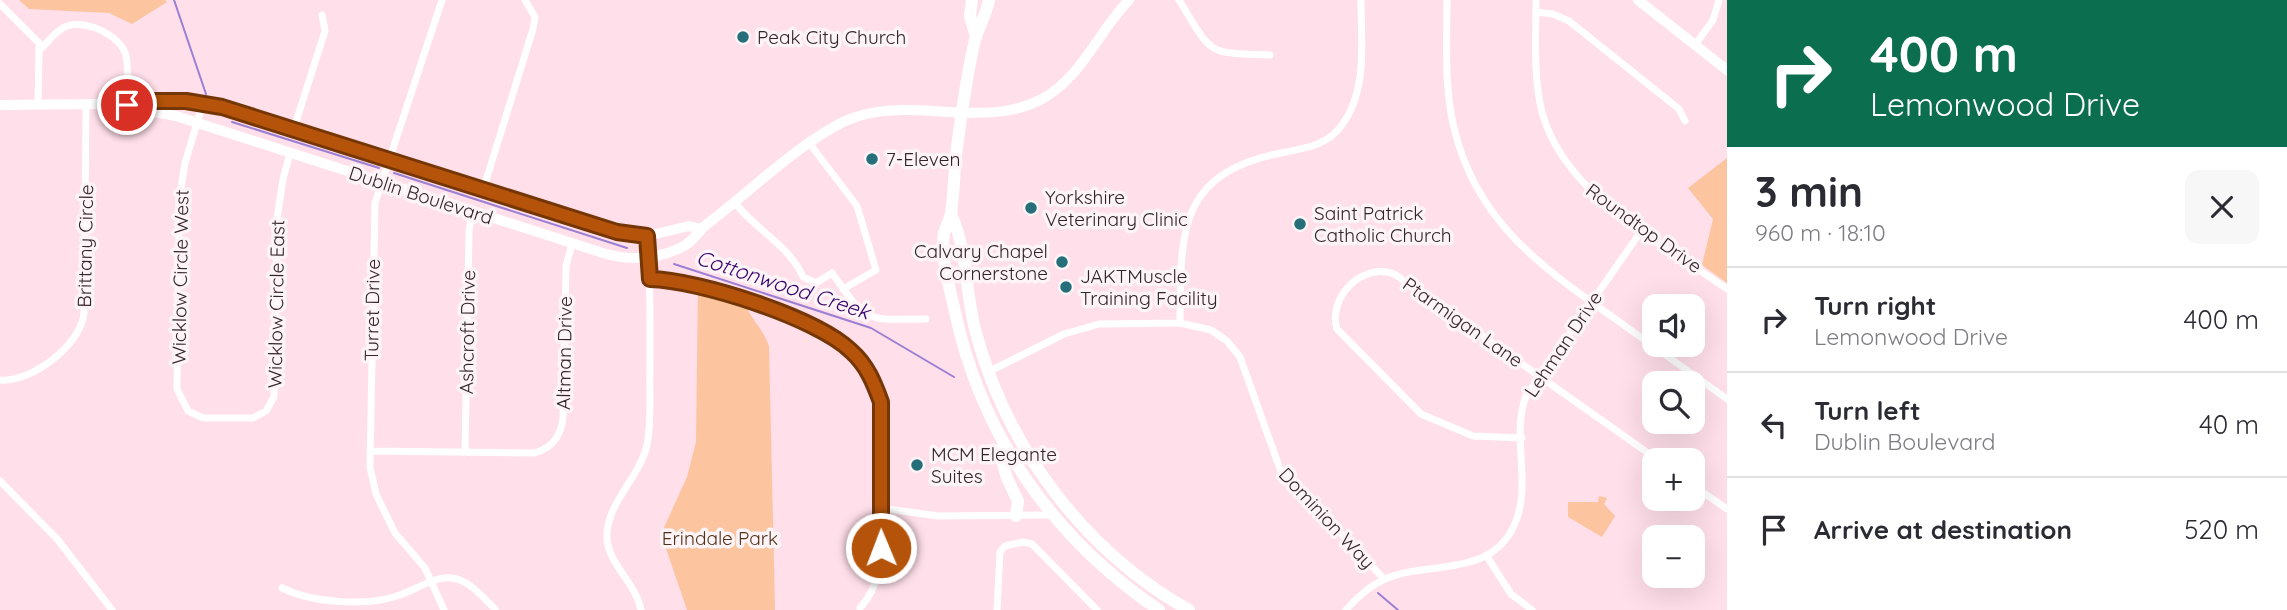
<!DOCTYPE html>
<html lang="en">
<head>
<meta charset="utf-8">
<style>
	body { margin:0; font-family:Quicksand,sans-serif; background:#f7f7f7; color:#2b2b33; height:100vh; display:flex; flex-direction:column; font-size:26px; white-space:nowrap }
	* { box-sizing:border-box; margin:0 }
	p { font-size:23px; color:#7c7c81 }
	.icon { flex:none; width:38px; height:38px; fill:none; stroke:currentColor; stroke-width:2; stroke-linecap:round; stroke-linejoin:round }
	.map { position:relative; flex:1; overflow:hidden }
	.sheet { display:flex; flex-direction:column; background:#fff; width:560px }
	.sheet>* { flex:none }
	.top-card { background:#0b6e4f; color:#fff; overflow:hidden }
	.buttons { position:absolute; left:1642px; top:294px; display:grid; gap:14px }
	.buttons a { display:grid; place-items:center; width:63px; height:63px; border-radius:14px; background:#fff; box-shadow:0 7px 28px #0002; font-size:35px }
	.pin { position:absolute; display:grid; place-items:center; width:60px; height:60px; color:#fff; margin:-30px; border:4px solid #fff; border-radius:50%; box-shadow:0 2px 7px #0007 }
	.me { position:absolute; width:77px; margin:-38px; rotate:359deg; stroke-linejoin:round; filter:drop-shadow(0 0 5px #0008) }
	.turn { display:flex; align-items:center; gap:24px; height:147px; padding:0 28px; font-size:32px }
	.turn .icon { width:91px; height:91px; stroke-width:2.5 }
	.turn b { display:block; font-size:49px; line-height:60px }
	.round { display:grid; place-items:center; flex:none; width:74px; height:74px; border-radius:14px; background:#f7f7f7 }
	.summary { display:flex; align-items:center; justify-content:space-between; height:119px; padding:0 28px }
	h1 { font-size:42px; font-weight:800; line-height:52px }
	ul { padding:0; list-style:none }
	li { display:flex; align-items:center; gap:21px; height:105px; padding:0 28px; border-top:2px solid #e1e1e2 }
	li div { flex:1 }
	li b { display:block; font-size:26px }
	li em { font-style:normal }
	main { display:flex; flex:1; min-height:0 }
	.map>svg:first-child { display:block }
	.green { fill:#fdc4a0 }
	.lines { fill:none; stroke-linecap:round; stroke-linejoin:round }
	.stream { stroke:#9b7fd4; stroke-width:2 }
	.minor { stroke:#fff; stroke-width:7 }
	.secondary { stroke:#fff; stroke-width:10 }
	.trunk { stroke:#fff; stroke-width:12 }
	.route-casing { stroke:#753606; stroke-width:18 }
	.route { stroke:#b45309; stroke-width:12 }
	.poi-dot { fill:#266e7a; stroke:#fcf4f6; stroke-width:2.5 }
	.labels { text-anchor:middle; stroke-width:7; stroke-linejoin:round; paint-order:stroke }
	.poi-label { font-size:19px; fill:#332429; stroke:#fcf4f6; text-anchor:start }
	.street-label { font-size:19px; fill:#332429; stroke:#fcf4f6 }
	.park-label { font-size:19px; fill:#533018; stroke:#fcf4f6 }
	.water-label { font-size:21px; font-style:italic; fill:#38026d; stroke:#fcf4f6 }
</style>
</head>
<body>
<main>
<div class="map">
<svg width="1727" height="610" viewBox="0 0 1727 610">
	<rect width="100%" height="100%" fill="#ffdfea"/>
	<path class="green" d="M19,0H165L167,2L132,24L109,13L29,9Z
		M1727,158V283L1702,265L1713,219L1688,188Z
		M698,286L744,300C749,318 763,328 769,346L775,610H687L661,534L687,477L696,442Z
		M1599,496L1607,498L1604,504L1615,516L1602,537L1568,517V502H1598Z"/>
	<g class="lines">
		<path class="stream" d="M174,0L206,94
			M232,122L379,168
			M394,173L627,248
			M674,264L871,328L954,377
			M1378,593L1398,610"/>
		<path class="minor" d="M442,0L375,203L370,467L376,494L395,533L425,568L444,610
			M1179,0C1213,55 1205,53 1270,55
			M1447,0C1447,42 1444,86 1454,128C1476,221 1540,266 1614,318C1652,345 1689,372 1727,399
			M1536,0C1536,37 1533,76 1542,112C1564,195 1661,242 1727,289
			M0,4L39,43V51C47,43 56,30 67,26C86,19 122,36 126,56C129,71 127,89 127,105
			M1536,12L1553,14L1569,21L1679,109L1685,121
			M1695,45L1713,20L1719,0
			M203,103L185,163L179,201L177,389L188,411L203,418H253L266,411L274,397L277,219L283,179L290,153
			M38,105L39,51
			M294,128L325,31L322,15
			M810,144L857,206L876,270L843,289
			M483,190L533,29L535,17L525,0
			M735,203C756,230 790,246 803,277L816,283L832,273C867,323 864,320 926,319
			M650,279C695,280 806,316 842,343C856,353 868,368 875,384C888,420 881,464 881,501C881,538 887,579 860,608
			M1180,323C1181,230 1177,172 1286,152C1307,148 1329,144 1342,125C1368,90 1361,41 1361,0
			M988,372L1064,334L1099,324L1180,323L1211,330L1227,341L1240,357L1280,469L1384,579
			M0,380C31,383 81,345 84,313L86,105
			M1522,438L1473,436L1421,414L1337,329C1327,297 1364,260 1396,275L1658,460
			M370,451L534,453C551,449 561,436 563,418L566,266L572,244
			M465,453L469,231L472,211
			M0,481L58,540L112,610
			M1692,485L1727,509
			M881,508L938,516L1051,515
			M1486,555L1511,594L1532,610
			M282,588C313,603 367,607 400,595C415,590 435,576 451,578C469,579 483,598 495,609
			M641,610C636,583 608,564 607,538C605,505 640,477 647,445C652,421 649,395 650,370C650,326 651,281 647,236
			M997,610L1000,552L1005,546L1023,542L1032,544L1097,610
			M1346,610C1355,599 1370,586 1383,580C1425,560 1487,579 1513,528C1534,486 1510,438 1526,396L1642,230"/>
		<path class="secondary" d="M1638,0L1727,70
			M0,105L203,103L294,128L617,232L647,236L689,226L701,229
			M137,105L144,110L176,116L603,253C630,261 655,260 680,248C694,242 697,232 707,224C751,191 794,147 843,122C905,92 980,132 1042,99C1082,77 1098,32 1129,0"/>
		<path class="trunk" d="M972,0L970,16L976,37
			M989,0C986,15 979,26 975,40C966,77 961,117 956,155C954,174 954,194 951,213C950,220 946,226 944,233C940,257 950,288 955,312C982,437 1053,538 1159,610
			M951,214C968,251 965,294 976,333C1007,448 1085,552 1189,610
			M999,450L1007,478L1018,501L1016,516"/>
	</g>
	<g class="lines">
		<defs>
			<path id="route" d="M127,105L144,101H186L222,107L617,232L647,236L650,279C699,280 817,318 851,351C867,365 874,383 881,402V548"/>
		</defs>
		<use href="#route" class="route-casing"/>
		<use href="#route" class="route"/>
	</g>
	<g class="poi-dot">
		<circle cx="743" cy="37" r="7"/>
		<circle cx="872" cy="159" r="7"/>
		<circle cx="1031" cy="208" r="7"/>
		<circle cx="1300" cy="224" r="7"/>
		<circle cx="1062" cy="262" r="7"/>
		<circle cx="1066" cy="287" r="7"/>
		<circle cx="917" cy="465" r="7"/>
	</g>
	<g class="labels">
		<g class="poi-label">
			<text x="757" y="44">Peak City Church</text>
			<text x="886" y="166">7-Eleven</text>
			<text x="1045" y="204">Yorkshire<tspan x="1045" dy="22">Veterinary Clinic</tspan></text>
			<text x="1314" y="220">Saint Patrick<tspan x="1314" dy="22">Catholic Church</tspan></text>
			<text x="1048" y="258" text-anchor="end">Calvary Chapel<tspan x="1048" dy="22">Cornerstone</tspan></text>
			<text x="1080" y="283">JAKTMuscle<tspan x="1080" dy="22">Training Facility</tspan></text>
			<text x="931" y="461">MCM Elegante<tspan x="931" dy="22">Suites</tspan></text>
		</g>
		<g class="street-label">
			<text transform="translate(421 195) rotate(18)" y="7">Dublin Boulevard</text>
			<text transform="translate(1644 228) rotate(36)" y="7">Roundtop Drive</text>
			<text transform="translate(85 246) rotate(-89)" y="7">Brittany Circle</text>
			<text transform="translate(180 277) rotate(-89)" y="7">Wicklow Circle West</text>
			<text transform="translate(276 304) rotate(-89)" y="7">Wicklow Circle East</text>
			<text transform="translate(372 310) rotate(-89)" y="7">Turret Drive</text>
			<text transform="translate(1463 322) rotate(35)" y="7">Ptarmigan Lane</text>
			<text transform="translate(467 332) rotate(-89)" y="7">Ashcroft Drive</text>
			<text transform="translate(1563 344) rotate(-56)" y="7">Lehman Drive</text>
			<text transform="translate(564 353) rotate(-89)" y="7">Altman Drive</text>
			<text transform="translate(1327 518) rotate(47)" y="7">Dominion Way</text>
		</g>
		<g class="park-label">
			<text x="720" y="545">Erindale Park</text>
		</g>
		<g class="water-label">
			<text transform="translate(783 285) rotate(18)" y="7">Cottonwood Creek</text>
		</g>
	</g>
</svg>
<div class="buttons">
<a><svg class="icon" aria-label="sound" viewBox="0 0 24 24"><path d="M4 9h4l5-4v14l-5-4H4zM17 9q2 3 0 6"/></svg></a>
<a><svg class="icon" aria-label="search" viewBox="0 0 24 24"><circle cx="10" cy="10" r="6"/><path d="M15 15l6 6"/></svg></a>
<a>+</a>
<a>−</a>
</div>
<div class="pin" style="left:127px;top:105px;background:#d93025"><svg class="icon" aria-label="arrive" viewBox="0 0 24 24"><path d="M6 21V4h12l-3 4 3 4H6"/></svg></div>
<svg class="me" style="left:881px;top:548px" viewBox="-20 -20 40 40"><circle r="17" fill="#b45309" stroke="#fff" stroke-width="3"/><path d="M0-11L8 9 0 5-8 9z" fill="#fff"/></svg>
</div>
<section class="sheet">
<div class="top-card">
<div class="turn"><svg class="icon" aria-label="right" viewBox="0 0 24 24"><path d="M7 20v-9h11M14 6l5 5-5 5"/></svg><div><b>400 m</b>Lemonwood Drive</div></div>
</div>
<div class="summary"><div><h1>3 min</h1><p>960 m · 18:10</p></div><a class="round"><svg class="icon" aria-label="close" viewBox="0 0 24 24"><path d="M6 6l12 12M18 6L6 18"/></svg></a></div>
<ul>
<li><svg class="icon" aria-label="right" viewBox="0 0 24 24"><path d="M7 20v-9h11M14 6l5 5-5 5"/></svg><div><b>Turn right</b><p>Lemonwood Drive</p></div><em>400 m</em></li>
<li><svg class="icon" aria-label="left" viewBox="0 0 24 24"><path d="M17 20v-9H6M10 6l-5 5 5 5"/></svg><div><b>Turn left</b><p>Dublin Boulevard</p></div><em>40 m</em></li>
<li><svg class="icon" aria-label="arrive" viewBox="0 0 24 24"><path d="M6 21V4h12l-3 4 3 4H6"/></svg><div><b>Arrive at destination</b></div><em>520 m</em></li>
</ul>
</section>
</main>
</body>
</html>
